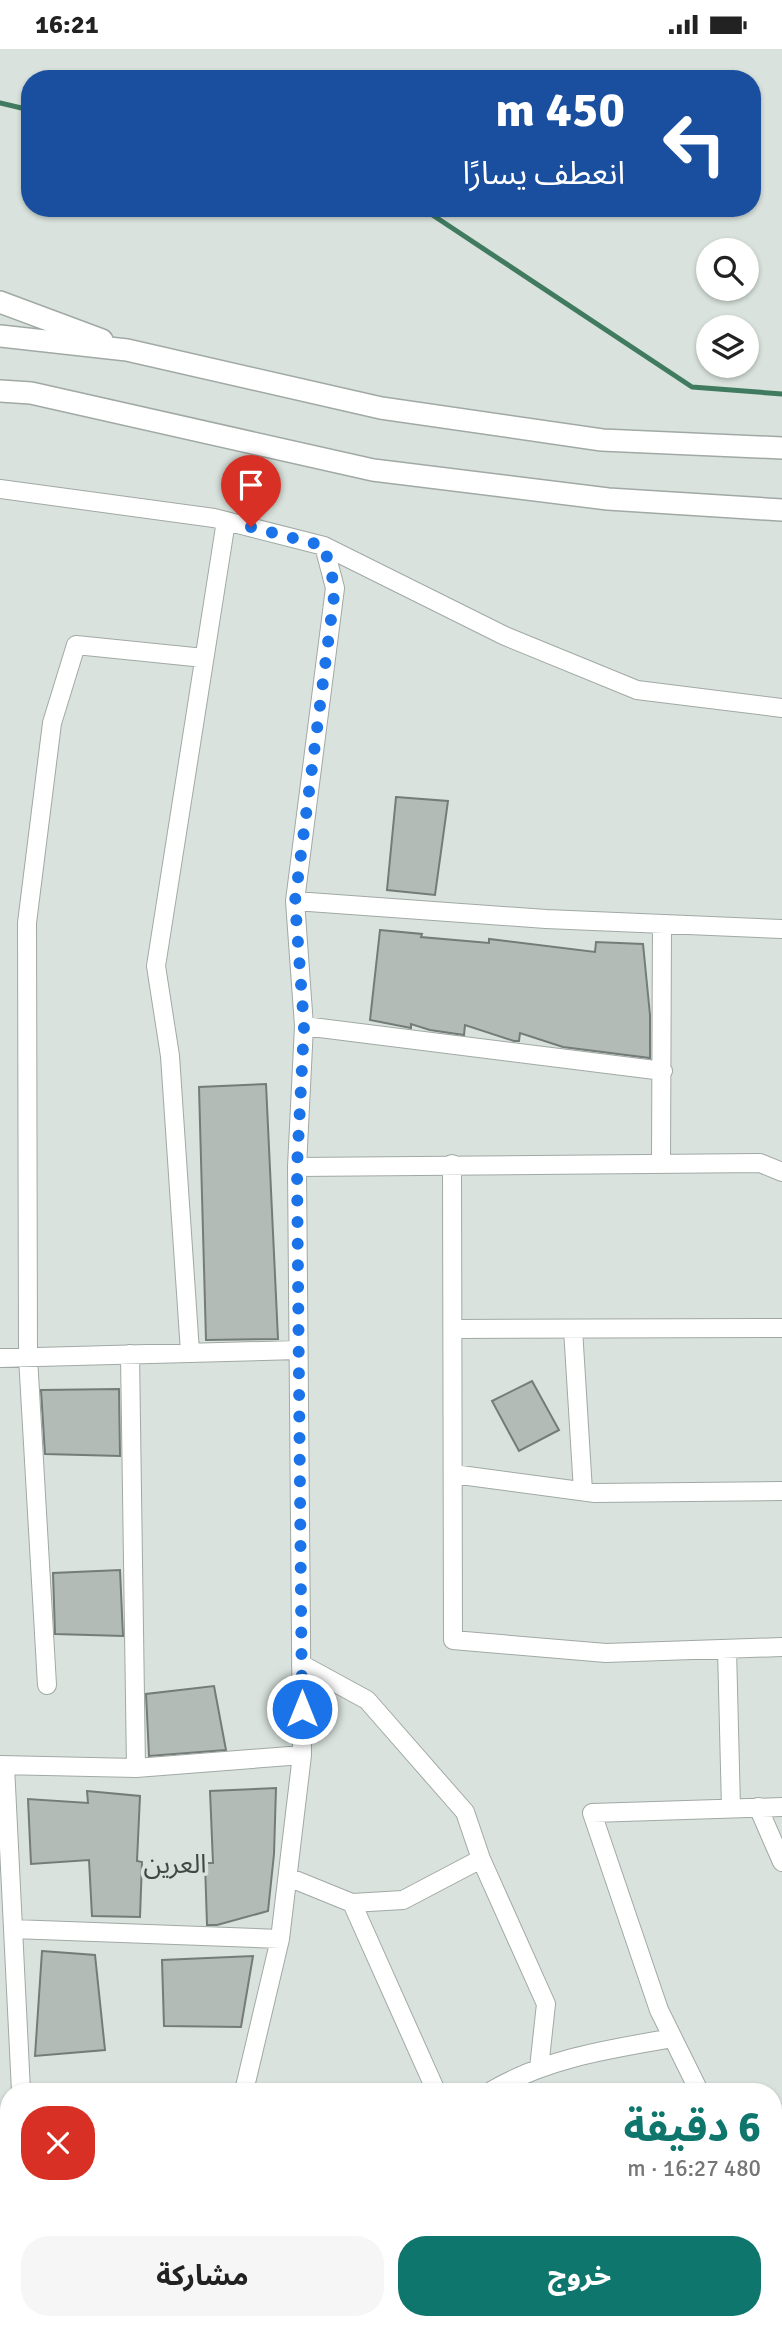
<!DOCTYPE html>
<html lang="ar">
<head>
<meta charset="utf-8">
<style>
	body { margin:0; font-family:Signika,"Noto Sans Arabic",sans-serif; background:#f6f6f6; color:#222; direction:rtl; height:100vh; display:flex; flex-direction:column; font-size:26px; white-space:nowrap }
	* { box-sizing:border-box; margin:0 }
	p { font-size:23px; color:#767676 }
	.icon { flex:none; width:38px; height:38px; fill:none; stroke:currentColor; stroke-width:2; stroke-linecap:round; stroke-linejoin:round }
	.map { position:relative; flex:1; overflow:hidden; direction:ltr }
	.drawer { position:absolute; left:0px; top:2034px; width:782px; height:247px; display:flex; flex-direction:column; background:#fff; border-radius:28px 28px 0 0; box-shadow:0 2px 5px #0004; direction:rtl }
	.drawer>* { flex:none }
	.top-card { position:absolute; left:21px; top:21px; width:740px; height:147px; border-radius:28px; box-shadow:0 2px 5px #0004; direction:rtl; background:#1a4fa0; color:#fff; overflow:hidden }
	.controls { position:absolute; left:696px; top:189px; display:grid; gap:14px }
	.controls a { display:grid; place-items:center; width:63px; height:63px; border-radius:50%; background:#fff; box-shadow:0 2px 5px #0004; font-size:35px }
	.pin { position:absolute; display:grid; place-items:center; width:60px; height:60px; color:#fff; margin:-72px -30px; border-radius:50% 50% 50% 0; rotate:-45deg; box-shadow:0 0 7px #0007 }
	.pin .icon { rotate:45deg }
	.me { position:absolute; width:77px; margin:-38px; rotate:0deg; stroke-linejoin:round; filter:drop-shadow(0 0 5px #0008) }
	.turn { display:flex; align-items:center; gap:24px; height:147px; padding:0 21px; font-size:32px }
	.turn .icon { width:91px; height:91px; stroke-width:2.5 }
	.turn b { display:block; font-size:49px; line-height:60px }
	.round { display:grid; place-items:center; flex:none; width:74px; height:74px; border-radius:28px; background:#f6f6f6 }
	.summary { display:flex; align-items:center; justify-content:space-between; height:119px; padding:0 21px }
	h1 { font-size:42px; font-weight:700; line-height:52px; color:#0f766e }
	.action { display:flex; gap:14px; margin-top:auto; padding:14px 21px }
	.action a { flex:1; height:80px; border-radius:28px; background:#0f766e; color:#fff; font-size:28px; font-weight:700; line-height:80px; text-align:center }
	.action a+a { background:#f6f6f6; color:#222 }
	.status { display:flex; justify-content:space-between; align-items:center; height:49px; padding:0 35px; background:#fff; direction:ltr }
	.status svg { height:19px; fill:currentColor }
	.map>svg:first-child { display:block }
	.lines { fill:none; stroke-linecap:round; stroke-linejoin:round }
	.stream { stroke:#407b60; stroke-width:5 }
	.building { fill:#b2bbb6; stroke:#747c78; stroke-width:2 }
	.minor-casing { stroke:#a1a9a5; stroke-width:20 }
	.major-casing { stroke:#a1a9a5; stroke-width:24 }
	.minor { stroke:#fff; stroke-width:18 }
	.major { stroke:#fff; stroke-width:21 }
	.route { stroke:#1a73e8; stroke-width:12; stroke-dasharray:0 21.6 }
	.labels { text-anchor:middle; stroke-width:7; stroke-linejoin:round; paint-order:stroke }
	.neighbourhood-label { font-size:26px; fill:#414844; stroke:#d9e2dd }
</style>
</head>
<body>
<div class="status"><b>16:21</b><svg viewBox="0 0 49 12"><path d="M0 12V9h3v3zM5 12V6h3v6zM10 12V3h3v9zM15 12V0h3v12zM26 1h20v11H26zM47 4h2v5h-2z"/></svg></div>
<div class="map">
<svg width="782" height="2280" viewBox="0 0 782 2280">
	<rect width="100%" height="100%" fill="#d9e2dd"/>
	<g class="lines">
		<path class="stream" d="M0,54L30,61
			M411,159L431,165L692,338L782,345"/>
	</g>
	<path class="building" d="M396,748L448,752L435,846L387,841Z
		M380,881L422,885L421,888L489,894V890L595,903L596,893L643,895L650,966V1009L563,998L520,984L519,992H514L465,976L464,986L430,981L411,975V979L370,971Z
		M266,1035L278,1290L206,1291L199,1038Z
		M532,1332L559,1381L519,1402L492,1352Z
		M119,1340L120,1407L45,1405L41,1341Z
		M120,1521L123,1587L55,1585L53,1524Z
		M214,1637L226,1701L149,1707L146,1645Z
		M276,1739L274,1805L268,1862L217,1876H207L205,1814H213L210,1742Z
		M87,1742L140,1747L137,1812L142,1813L140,1868L92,1867L89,1811L31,1815L28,1750L88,1754Z
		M42,1902L95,1906L105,2001L35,2007Z
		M253,1907L241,1978L164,1977L162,1911Z"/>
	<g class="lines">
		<defs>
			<path id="minor" d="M0,440L214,469L324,497L505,587L637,641L782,659
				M295,852L546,870L782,880
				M304,977L663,1022
				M661,1114L662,875
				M452,1115L453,1591L606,1604L782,1598
				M297,1118L760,1114L782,1123
				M453,1280L782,1279
				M573,1280L583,1442
				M190,1303L170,1007L156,917L226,472
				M130,1305L136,1719
				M0,1309L298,1301
				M453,1425L595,1444L782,1442
				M727,1600L731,1759
				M301,1615L367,1651L465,1763L481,1810L546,1955L539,2019
				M47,1636L28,1308L27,874L52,674L76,596L204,609
				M0,1716L136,1719L302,1706
				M5,1717L21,2042
				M758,1758L782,1813
				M288,1828L352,1854L403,1851L481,1810
				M352,1854L436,2042
				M13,1880L280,1890
				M244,2042L280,1890L302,1706L297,1118L304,977L295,852L335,539L324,497
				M491,2042C547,2009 610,2000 673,1989
				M699,2042L659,1961L592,1764L782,1758
				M774,2100L782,2097
				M774,2208L782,2228
				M29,2272V2280
				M250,2272L285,2280
				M209,2280L211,2272
				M515,2280L525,2272"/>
			<path id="major" d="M0,253L102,291
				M0,287L127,301L381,359L602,391L782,399
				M0,342L31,344L373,421L608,450L782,461"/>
		</defs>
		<use href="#minor" class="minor-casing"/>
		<use href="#major" class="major-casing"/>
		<use href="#minor" class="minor"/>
		<use href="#major" class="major"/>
	</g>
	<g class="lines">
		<path class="route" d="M251,478L324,497L335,539L295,852L304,977L297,1118L302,1660"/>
	</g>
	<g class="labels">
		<g class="neighbourhood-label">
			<text x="175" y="1824">العرين</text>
		</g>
	</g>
</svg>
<div class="controls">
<a><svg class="icon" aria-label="search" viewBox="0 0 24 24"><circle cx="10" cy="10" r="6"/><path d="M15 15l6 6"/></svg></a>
<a><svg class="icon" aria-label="layers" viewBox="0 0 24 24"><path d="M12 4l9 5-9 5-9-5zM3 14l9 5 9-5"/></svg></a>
</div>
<div class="pin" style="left:251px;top:478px;background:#d93025"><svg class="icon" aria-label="arrive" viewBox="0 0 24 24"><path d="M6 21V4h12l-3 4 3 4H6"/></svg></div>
<svg class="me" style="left:302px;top:1660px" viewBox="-20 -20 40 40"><circle r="17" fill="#1a73e8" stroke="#fff" stroke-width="3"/><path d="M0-11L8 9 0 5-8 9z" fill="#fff"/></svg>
<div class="top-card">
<div class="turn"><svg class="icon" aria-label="left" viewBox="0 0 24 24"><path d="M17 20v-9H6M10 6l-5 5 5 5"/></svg><div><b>450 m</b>انعطف يسارًا</div></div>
</div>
<section class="drawer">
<div class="summary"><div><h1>6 دقيقة</h1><p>480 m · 16:27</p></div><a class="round" style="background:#d93025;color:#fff"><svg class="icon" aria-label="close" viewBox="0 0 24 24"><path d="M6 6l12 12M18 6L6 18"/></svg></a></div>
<div class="action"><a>خروج</a><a>مشاركة</a></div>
</section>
</div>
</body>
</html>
